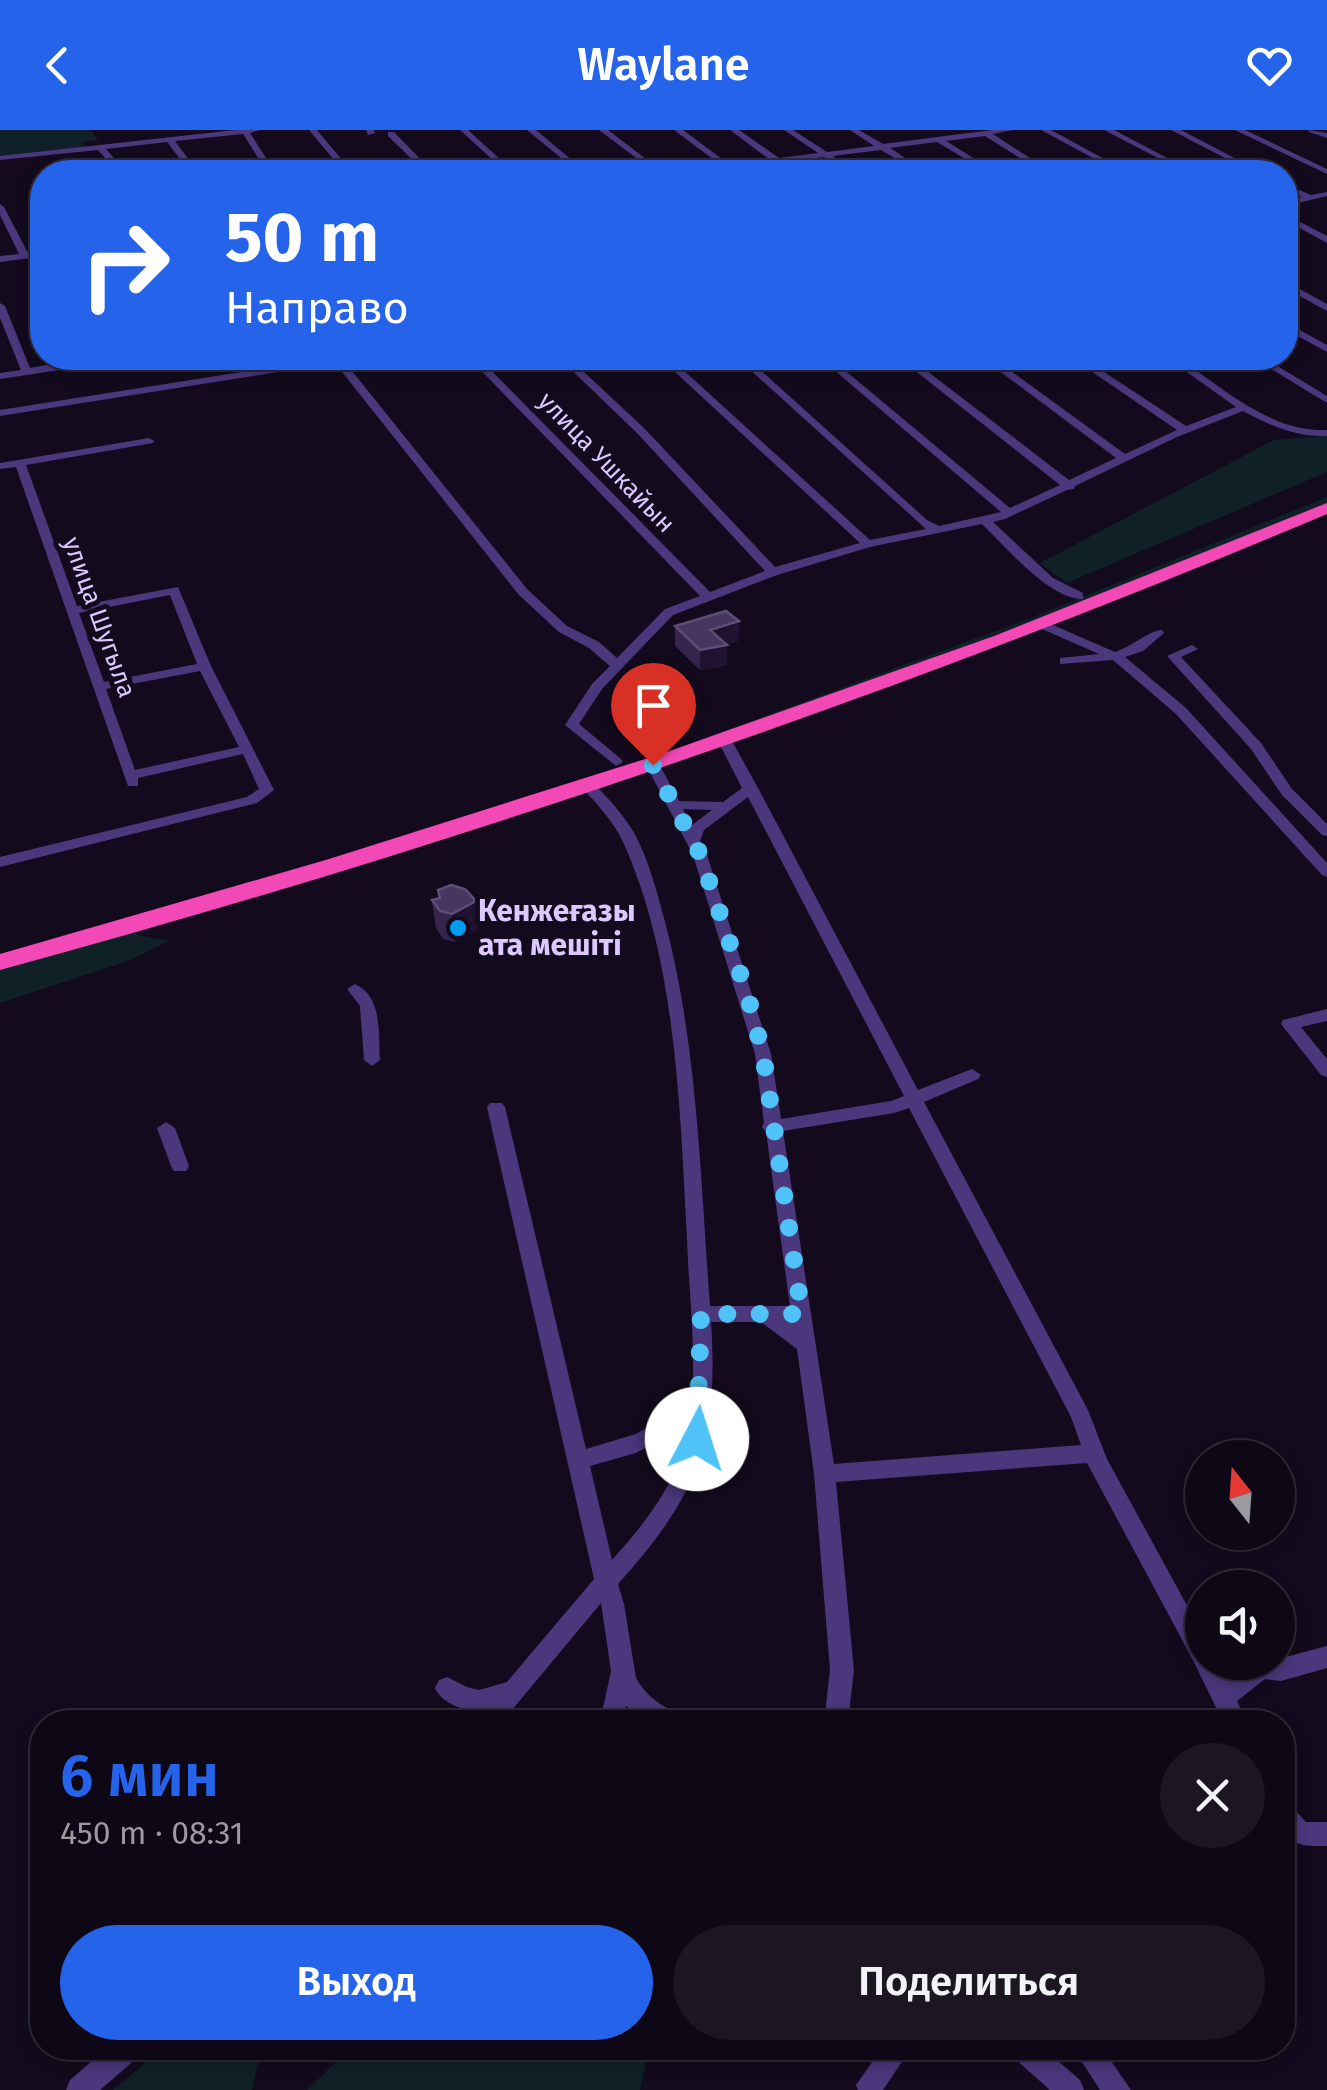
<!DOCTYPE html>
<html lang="ru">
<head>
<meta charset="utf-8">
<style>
	body { margin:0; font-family:"Fira Sans",sans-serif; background:#1c1623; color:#f1f3f6; height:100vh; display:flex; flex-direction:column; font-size:38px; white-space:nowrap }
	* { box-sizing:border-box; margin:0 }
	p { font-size:32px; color:#9b9aa1 }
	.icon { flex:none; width:55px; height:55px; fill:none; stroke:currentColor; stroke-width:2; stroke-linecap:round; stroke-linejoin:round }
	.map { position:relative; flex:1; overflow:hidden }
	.sheet { position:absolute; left:30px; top:1580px; width:1265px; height:350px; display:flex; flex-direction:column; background:#0e0816; border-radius:40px; box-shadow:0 5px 15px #0003,0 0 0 2px #2e2935 }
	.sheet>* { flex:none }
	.guide { position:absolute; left:30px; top:30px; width:1268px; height:210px; border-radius:40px; box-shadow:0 5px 15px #0003,0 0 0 2px #2e2935; background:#2563eb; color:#fff; overflow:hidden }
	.needle { width:65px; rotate:343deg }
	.buttons { position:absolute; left:1185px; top:1310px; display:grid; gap:20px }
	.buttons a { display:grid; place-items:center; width:110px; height:110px; border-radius:50%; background:#0e0816; box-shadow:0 5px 15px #0003,0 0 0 2px #2e2935; font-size:50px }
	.pin { position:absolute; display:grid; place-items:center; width:85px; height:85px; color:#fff; margin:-102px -42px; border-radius:50% 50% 50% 0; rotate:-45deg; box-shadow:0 0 10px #0007 }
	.pin .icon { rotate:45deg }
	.me { position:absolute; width:110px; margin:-55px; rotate:5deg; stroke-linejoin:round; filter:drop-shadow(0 0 8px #0008) }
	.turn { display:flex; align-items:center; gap:35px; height:210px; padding:0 30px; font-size:45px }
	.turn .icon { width:130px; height:130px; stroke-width:2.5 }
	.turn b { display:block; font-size:70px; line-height:85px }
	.round { display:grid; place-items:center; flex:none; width:105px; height:105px; border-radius:52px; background:#1c1623 }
	.overview { display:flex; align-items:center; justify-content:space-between; height:170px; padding:0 30px }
	h1 { font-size:60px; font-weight:600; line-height:75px; color:#2563eb }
	.cta { display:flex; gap:20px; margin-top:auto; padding:20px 30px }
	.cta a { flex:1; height:115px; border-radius:60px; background:#2563eb; color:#fff; font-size:40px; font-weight:600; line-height:115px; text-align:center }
	.cta a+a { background:#1c1623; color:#f1f3f6 }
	header { display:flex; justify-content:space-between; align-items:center; height:130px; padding:0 30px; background:#2563eb; color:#fff; font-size:45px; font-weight:600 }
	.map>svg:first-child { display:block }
	.green { fill:#0f2127 }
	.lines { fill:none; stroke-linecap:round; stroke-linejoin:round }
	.minor { fill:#4a377c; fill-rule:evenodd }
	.trunk { fill:#f349b6; fill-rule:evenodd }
	.wall { fill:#36244c }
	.shaded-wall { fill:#201331 }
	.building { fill:#47365f; stroke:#5f4d78; stroke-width:2.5 }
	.route { stroke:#4fc3f7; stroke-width:18; stroke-dasharray:0 32.4 }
	.poi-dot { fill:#019df1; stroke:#130b1d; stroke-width:4 }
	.labels { text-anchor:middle; stroke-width:10; stroke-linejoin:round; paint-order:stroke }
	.far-street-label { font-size:25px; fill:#dcc8ff; stroke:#130b1d }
	.poi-label { font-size:30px; font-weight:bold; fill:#dcc8ff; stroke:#130b1d; text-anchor:start }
</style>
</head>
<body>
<header><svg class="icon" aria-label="back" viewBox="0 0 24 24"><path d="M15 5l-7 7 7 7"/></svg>Waylane<svg class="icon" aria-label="heart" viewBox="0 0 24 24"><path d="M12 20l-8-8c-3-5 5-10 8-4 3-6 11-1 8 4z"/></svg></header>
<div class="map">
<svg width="1327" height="1960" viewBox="0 0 1327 1960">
	<rect width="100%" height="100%" fill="#130b1d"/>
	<path class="green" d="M0,0H91L98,10L81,12L85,16L77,18L0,27Z
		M1327,306V342L1067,453L1040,433L1274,310Z
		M1327,367V373C1118,460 907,541 692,613L1031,488Z
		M129,803L169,811L128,831L0,873V836Z
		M163,1918H261L252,1960H113Z
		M350,1918H649L640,1960H307Z"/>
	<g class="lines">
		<path class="minor" d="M235,0H260L250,3L275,42H267L243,4L175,11L198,42H190L167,12L106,19L126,42H118L98,20L0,30V26Z
			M309,0H317L352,42H344Z
			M366,0H374L375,3L368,5Z
			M460,0H468L514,42H506Z
			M527,0H536L586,42H578Z
			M599,0H608L663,42H655Z
			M674,0H683L730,35L770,30L730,0H739L779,28L818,23L784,0H793L827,22L874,16L850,0H859L883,14L992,0H1013L993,4L1051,42H1042L985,6L946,11L996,42H987L937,12L890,18L927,42H918L881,20L833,26L857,42H848L824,27L785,32L797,42H788L776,34L731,41L691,42L722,36Z
			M1041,0H1051L1128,42H1119Z
			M1104,0H1114L1194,42H1185Z
			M1171,0H1181L1261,42H1252Z
			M1235,0H1245L1327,39V44Z
			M1308,0L1327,3V8L1309,2Z
			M388,2H394L433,42H425L388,6Z
			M1285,54L1311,65L1327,62V66L1285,76V70L1302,67L1285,59Z
			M0,74L4,77L28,123L42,128V134L30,128L0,132V126L19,124L0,85Z
			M1285,84L1327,106V113L1285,90Z
			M1285,151L1327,174V181L1285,158Z
			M0,173L5,176L30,238L85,228H97L79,237L0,249V243L21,240L0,188Z
			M1285,192L1327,215V222L1285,199Z
			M330,228H351L344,231L527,459L567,496L599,512L617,528L665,479L700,466L469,228H479L710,462L765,441L637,303L559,228H569L645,299L775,437L860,413L660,228H670L870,410L926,399L737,228H747L927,390L939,396L1001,382L820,228H830L1010,378L1060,355L899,228H910L1069,350L1116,328L982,228H993L1125,324L1177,300L1072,228H1083L1186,296L1236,277L1167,228H1178C1224,258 1269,302 1327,300V306C1295,307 1271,296 1243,281L1177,307L1075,356L1074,359L1067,360L1005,389L993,392L1053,448L1083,463V469C1050,470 1006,417 982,394L870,417L777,445L673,485L602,559L579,594L621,629L623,632L616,636L565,595L592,554L610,536L589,518L559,502L519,465L335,233L0,286V280Z
			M1253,228H1264L1327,266V273Z
			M149,308L154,311L153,313L26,335L77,476L178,457L211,536L274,660L257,673L0,737V727L247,667L259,659L243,624L138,648V656H128L16,337L0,339V333ZM170,465L197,534L104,552L79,483ZM200,541L239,617L135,640L106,559Z
			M1046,492L1115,522C1131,517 1150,500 1162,500L1164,503L1143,521L1125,527L1186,578L1327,733V747L1322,745L1176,584L1113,530L1060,534V528L1099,524L1042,499L1040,496Z
			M1192,515L1198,519L1181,527L1261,613L1292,659L1327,694V706L1322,705L1282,665L1251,619L1167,526Z
			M725,607L732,611L758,658L918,960L972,939L981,945L978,949L924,972L1088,1280L1107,1329L1202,1503V1532H1278V1529L1327,1516V1538L1281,1551L1265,1549L1237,1571L1247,1592H1223L1193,1530L1087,1333L836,1352L854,1540L848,1592H824L830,1540L814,1344L797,1219L761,1192H711C719,1312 698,1365 618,1454L624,1474L636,1548C646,1566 660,1575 678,1584L682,1592H647L626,1576L624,1592H600L611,1541L601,1473L502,1592H474L479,1582C463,1580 442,1574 435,1558L439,1550L447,1547L467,1557L479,1560L507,1552L594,1449L487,977L490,973H502L505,977L586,1319L636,1304L692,1271C696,1217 689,1163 687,1110C680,981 677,831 623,712C613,690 597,675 582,657L584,654H594C609,669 622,683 633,701C648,727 656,759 664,788C698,914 700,1046 710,1176H790L766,1002L762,997L764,993L755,924L693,725L646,635L648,632H658L679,671L723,672L742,658L718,611ZM748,667L904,966L891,971L781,989L771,924L707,725L700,711L704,700ZM683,679L712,680L692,695ZM909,978L1071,1287L1081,1315L834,1334L783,1001L894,983ZM689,1295C680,1349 648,1390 612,1430L590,1336L636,1323ZM1221,1542L1234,1544L1226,1551Z
			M355,854C383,867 378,903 380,930L372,936L364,930L360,876L347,859Z
			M1327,879V891L1301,897L1327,929V947L1321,945L1281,894L1283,890Z
			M166,992L175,998L189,1036L186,1041H174L171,1036L157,998Z
			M1282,1673L1291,1676L1306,1692H1327V1716C1308,1716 1297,1717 1282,1703Z
			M107,1918H140L137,1928L100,1960H66L70,1950Z
			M882,1918H911L883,1960H858L856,1955Z
			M1011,1918H1043L1080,1950L1084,1960H1050L1014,1928Z
			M1073,1918H1102L1131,1960H1100Z"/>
		<path class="trunk" d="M1327,373V384C895,566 452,717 0,840V824L329,729L664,623L994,506Z"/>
	</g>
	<path class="wall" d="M739,491L738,511L727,515V535L700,540L675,516V496Z
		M439,768L476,771L478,799L455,812L443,809L436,798L432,770Z"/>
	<path class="shaded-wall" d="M739,491L738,511L723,516L727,515V535L700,540V520L710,500Z
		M476,771L478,799L455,812L452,784Z"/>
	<path class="building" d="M726,481L739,491L710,500L727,515L700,520L675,496Z
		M451,755L465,759L476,771L452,784L440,781L432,770L440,768L438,760Z"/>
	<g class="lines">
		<path class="route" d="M653,635L700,724L748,867L763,924L802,1184H701L697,1309"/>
	</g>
	<circle class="poi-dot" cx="458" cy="798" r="10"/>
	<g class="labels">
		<g class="far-street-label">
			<text transform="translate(607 332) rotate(46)" y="9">улица Ушкайын</text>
			<text transform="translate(100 487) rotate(70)" y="9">улица Шугыла</text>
		</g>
		<g class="poi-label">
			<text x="478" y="791">Кенжеғазы<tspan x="478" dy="34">ата мешіті</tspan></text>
		</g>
	</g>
</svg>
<div class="buttons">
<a><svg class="needle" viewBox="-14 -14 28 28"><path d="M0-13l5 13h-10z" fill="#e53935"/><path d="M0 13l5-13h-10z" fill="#9b9aa1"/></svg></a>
<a><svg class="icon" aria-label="sound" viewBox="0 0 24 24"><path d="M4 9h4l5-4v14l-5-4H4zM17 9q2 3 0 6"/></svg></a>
</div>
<div class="pin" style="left:653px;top:635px;background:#d93025"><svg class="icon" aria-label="arrive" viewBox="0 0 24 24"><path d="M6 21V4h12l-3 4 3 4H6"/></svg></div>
<svg class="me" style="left:697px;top:1309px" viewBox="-20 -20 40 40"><circle r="19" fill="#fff"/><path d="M0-13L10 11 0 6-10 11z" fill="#4fc3f7"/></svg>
<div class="guide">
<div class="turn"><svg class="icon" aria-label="right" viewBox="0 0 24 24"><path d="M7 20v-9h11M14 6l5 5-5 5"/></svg><div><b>50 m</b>Направо</div></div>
</div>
<section class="sheet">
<div class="overview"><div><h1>6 мин</h1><p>450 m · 08:31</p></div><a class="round"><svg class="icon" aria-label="close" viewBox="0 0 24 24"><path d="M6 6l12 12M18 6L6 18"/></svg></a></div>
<div class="cta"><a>Выход</a><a>Поделиться</a></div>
</section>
</div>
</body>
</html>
